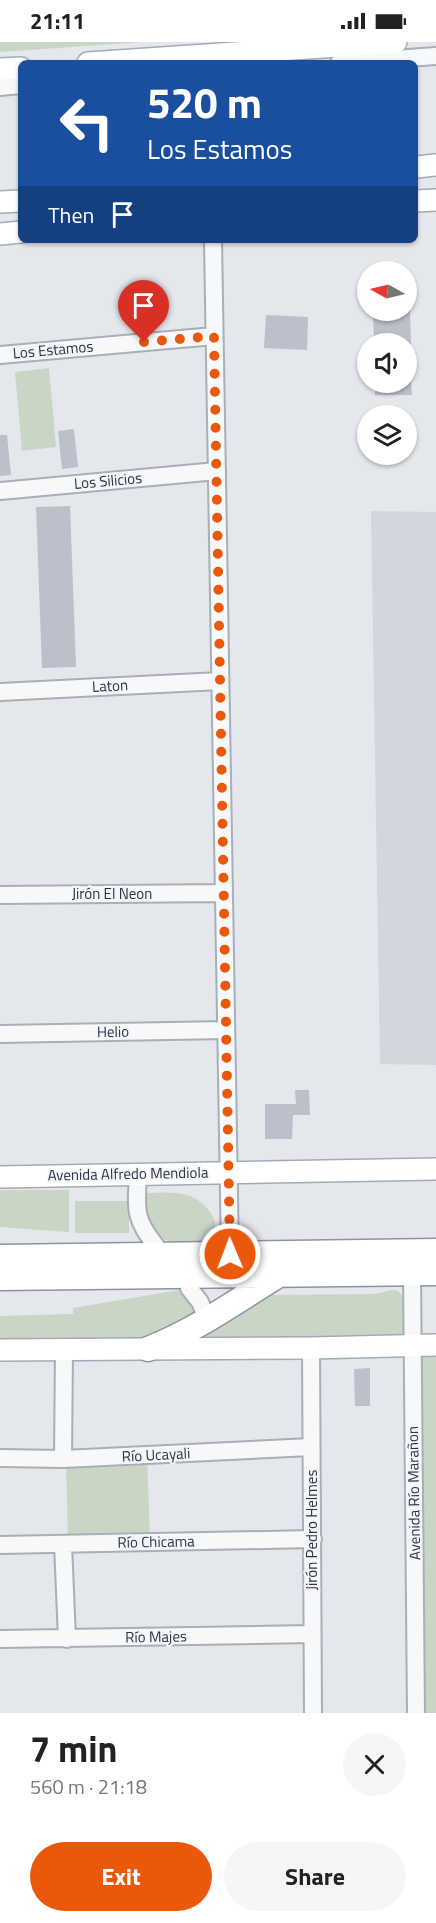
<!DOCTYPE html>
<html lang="en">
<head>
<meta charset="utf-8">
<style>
	body { margin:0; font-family:"Titillium Web",sans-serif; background:#f6f6f6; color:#222; height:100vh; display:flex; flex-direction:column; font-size:22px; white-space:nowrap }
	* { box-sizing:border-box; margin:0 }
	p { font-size:20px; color:#767676 }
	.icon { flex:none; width:33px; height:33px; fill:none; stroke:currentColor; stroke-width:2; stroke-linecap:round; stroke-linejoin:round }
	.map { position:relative; height:1671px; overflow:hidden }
	.side { display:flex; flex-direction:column; background:#fff; flex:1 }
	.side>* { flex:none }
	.banner { position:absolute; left:18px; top:18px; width:400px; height:183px; border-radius:9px; box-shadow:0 2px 4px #0004; background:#1a4fa0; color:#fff; overflow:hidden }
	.needle { width:39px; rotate:278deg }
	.controls { position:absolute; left:357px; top:219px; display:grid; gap:12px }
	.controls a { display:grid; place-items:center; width:60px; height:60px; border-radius:50%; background:#fff; box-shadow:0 2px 4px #0004; font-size:30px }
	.pin { position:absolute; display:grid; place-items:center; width:51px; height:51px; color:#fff; margin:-62px -26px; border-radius:50% 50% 50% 0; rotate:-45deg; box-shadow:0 0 6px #0007 }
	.pin .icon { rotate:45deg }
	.me { position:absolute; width:66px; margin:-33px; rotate:359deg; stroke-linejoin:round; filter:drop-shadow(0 0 4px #0008) }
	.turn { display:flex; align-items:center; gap:21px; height:126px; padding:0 30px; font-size:27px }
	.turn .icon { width:78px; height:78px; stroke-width:2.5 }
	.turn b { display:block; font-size:42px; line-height:51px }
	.then { display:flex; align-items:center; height:57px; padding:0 30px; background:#0003; gap:12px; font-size:22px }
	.round { display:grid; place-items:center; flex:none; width:63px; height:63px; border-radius:32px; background:#f6f6f6 }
	.head { display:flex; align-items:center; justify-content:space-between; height:102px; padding:0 30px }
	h1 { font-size:36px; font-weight:700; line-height:45px }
	.primary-button { display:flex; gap:12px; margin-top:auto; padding:12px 30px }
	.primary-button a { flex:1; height:69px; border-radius:36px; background:#ea580c; color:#fff; font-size:24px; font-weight:700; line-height:69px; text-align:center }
	.primary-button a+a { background:#f6f6f6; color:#222 }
	.status { display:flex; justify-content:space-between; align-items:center; height:42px; padding:0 30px; background:#fff; direction:ltr }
	.status svg { height:16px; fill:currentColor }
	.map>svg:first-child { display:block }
	.built { fill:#d2d6de }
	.green { fill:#c9d6c5 }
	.building { fill:#bbc0ca }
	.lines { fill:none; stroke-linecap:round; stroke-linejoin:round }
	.minor-casing { stroke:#a9aeb7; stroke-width:20 }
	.major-casing { stroke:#a3abb8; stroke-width:24 }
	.highway-casing { stroke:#8b94a3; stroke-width:27 }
	.minor { stroke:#f7f8fa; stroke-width:16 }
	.major { stroke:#fff; stroke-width:21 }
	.highway { stroke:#fff; stroke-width:24 }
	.route { stroke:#ea580c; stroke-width:10; stroke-dasharray:0 18 }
	.labels { text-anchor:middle; stroke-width:4.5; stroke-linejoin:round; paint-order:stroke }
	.street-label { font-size:15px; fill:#2b3445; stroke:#f4f6f9 }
</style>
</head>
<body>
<div class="status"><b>21:11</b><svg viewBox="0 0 49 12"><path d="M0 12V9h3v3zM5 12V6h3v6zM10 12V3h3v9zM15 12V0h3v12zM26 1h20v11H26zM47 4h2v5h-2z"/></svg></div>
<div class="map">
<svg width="436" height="1671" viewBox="0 0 436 1671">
	<rect width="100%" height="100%" fill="#e4e7ec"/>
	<path class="built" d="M371,469L436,470V1023L380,1022Z"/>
	<path class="green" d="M0,0H143L0,10Z
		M49,326L56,405L22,409L15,330Z
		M0,1148H69V1190L0,1185Z
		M144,1151C159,1151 176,1149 190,1154C204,1159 226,1182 209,1196C203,1202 195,1201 187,1201C151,1202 146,1182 144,1151Z
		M75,1159H129V1191H75Z
		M185,1247L196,1268L195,1273L152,1297L0,1299V1274L73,1272V1266Z
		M392,1248L398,1249L403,1254L404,1290L401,1294L193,1297L271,1253L375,1252Z
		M436,1314V1671H422L417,1315Z
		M147,1416L150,1494L68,1497L66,1420Z"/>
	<path class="building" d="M373,268H410L411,302H374Z
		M266,273L308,275L307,308L264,306Z
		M375,340H411L412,353H375Z
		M74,387L78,425L62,427L58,389Z
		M0,393H7L11,433L0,434Z
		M70,464L76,625L42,626L36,465Z
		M295,1048H309L310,1073H293L292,1097H265V1062H296Z
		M370,1326V1364H355L354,1327Z"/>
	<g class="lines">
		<defs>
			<path id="minor" d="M339,21L436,14
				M0,45L21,43
				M213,198L230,1212
				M0,313L214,294
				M0,449L217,429
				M0,650L220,639
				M0,853L224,851
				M0,992L226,988
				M138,1133C136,1167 134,1177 156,1204
				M412,1231L416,1671
				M189,1246L200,1260L207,1277
				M311,1306L313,1671
				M0,1416L63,1417L311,1405
				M63,1417L64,1308
				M63,1502L67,1597
				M0,1503L313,1497
				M0,1597L312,1592"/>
			<path id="major" d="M88,21L396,0
				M0,27L21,26
				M416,125L436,123
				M416,159L436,158
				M0,160L21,159
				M0,192L21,190
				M0,1135L436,1127
				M0,1308L311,1306L436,1303"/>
			<path id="highway" d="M0,1215L436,1209
				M0,1236L436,1231
				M148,1307C195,1289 236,1259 279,1233"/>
		</defs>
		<use href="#minor" class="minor-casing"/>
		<use href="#major" class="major-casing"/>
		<use href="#highway" class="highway-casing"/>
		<use href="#minor" class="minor"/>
		<use href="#major" class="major"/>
		<use href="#highway" class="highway"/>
	</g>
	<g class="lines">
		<path class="route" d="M144,300L214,294L230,1212"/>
	</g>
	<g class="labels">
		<g class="street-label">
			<text transform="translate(53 308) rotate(-5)" y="5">Los Estamos</text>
			<text transform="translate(108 439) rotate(-5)" y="5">Los Silicios</text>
			<text transform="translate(110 644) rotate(-3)" y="5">Laton</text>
			<text x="112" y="857">Jirón El Neon</text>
			<text transform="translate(113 990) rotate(-1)" y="5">Helio</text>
			<text transform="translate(128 1132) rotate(-1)" y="5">Avenida Alfredo Mendiola</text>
			<text transform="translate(156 1413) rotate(-3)" y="5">Río Ucayali</text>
			<text transform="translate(414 1451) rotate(-91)" y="5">Avenida Río Marañon</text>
			<text transform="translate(312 1488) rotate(-90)" y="5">Jirón Pedro Helmes</text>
			<text transform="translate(156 1500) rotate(-1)" y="5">Río Chicama</text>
			<text transform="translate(156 1595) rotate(-1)" y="5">Río Majes</text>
		</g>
	</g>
</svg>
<div class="controls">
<a><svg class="needle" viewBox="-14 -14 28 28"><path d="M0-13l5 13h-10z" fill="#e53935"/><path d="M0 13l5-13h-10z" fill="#767676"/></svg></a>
<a><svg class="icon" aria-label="sound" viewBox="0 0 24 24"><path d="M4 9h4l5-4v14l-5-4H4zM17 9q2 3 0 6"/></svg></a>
<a><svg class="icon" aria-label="layers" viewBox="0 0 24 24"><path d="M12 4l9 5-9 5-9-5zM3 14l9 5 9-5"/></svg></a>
</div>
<div class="pin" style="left:144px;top:300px;background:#d93025"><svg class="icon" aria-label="arrive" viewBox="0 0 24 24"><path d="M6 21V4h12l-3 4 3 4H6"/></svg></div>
<svg class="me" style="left:230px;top:1212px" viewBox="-20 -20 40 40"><circle r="17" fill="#ea580c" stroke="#fff" stroke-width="3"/><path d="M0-11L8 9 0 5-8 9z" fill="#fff"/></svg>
<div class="banner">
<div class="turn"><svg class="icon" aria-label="left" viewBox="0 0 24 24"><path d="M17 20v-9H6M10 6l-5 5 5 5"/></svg><div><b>520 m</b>Los Estamos</div></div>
<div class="then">Then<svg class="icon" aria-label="arrive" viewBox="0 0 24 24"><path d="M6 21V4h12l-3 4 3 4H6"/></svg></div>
</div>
</div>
<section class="side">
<div class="head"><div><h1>7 min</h1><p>560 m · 21:18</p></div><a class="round"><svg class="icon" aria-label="close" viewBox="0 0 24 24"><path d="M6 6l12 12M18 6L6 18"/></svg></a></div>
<div class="primary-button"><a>Exit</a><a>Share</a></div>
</section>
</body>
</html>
